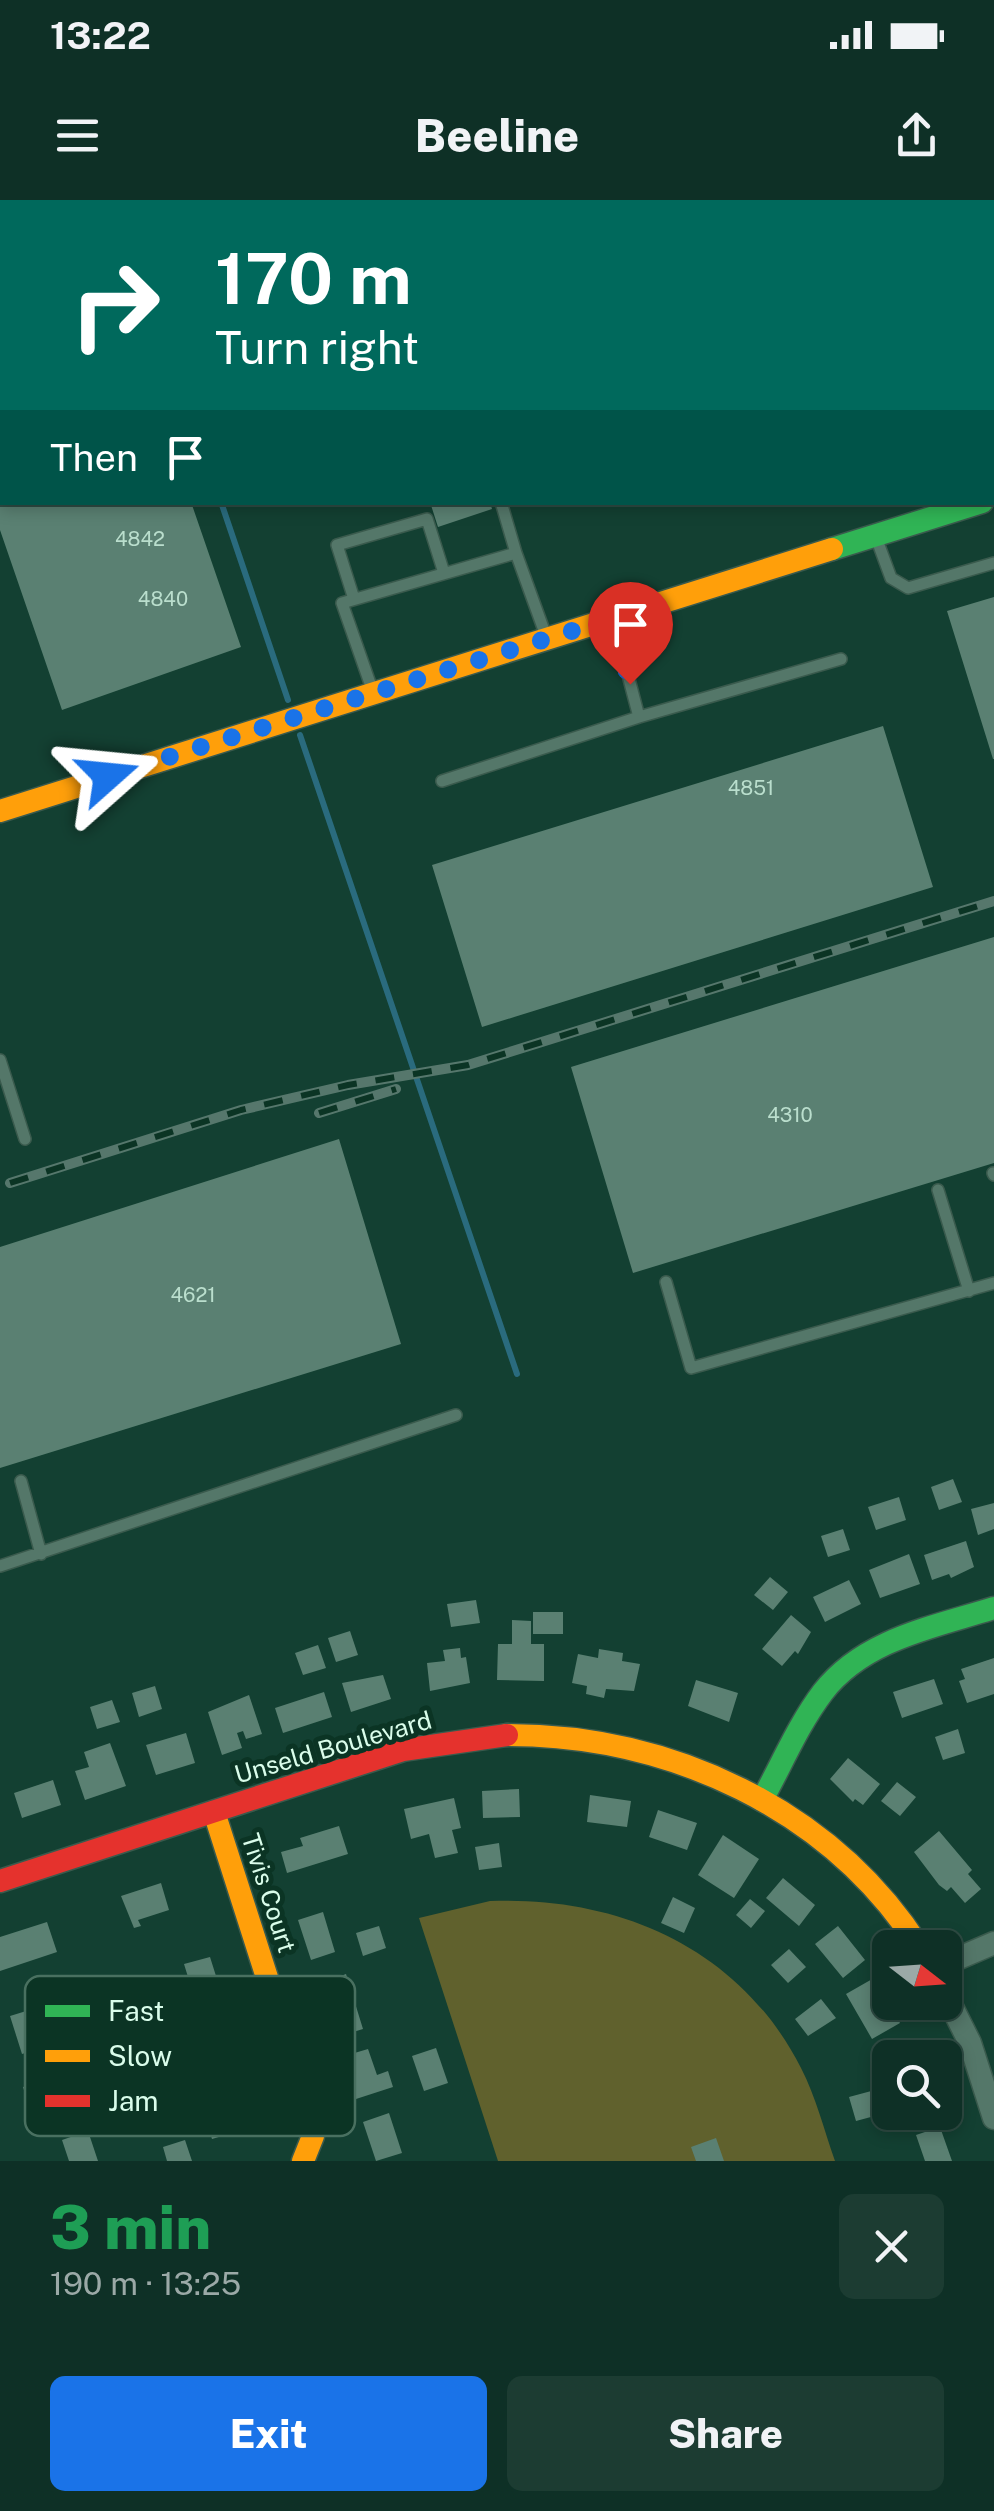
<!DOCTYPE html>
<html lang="en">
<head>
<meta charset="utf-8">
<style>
	body { margin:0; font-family:"Public Sans",sans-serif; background:#1c3c32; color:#f1f3f6; height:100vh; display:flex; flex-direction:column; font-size:38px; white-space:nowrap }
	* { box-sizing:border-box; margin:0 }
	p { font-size:32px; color:#9ba9a7 }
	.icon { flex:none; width:55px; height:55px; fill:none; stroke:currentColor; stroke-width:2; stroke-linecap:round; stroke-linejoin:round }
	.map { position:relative; height:1961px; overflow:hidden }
	.details { display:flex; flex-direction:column; background:#0e3026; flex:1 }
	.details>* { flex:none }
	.banner { position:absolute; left:0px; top:0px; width:995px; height:305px; box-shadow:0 5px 15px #0003,0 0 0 2px #2e4b43; background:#00695c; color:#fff; overflow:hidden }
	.needle { width:65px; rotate:107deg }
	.controls { position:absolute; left:872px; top:1730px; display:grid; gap:20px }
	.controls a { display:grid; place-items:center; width:90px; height:90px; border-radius:15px; background:#0e3026; box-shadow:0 5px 15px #0003,0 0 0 2px #2e4b43; font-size:50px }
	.pin { position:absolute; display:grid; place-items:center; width:85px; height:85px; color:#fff; margin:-102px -42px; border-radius:50% 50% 50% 0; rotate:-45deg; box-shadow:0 0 10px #0007 }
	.pin .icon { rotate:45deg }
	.me { position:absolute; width:110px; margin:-55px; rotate:72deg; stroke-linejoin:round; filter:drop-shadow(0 0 8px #0008) }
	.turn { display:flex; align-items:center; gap:35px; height:210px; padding:0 50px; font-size:45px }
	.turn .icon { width:130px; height:130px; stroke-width:2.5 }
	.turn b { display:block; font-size:70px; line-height:85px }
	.then { display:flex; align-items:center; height:95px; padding:0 50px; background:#0003; gap:20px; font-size:38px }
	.round { display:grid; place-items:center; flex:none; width:105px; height:105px; border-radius:15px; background:#1c3c32 }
	.overview { display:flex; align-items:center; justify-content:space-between; height:170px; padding:0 50px }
	h1 { font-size:60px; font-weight:800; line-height:75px; color:#1e9e55 }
	.action { display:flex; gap:20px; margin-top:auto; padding:20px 50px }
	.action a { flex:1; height:115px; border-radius:15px; background:#1a73e8; color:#fff; font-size:40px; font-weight:800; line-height:115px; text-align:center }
	.action a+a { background:#1c3c32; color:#f1f3f6 }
	.status { display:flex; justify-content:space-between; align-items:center; height:70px; padding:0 50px; background:#0e3026; direction:ltr }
	.status svg { height:28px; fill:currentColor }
	header { display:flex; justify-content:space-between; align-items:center; height:130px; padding:0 50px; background:#0e3026; font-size:45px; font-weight:800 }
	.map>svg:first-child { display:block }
	.green { fill:#60612d }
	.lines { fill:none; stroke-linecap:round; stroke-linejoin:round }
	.stream { stroke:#2a6b7e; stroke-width:6 }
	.building { fill:#5a8072 }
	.lane-casing { stroke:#3a5a4d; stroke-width:14 }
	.street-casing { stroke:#3a5a4d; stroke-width:25 }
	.fast-casing { stroke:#3a5a4d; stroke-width:25 }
	.slow-casing { stroke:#3a5a4d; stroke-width:25 }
	.jam-casing { stroke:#3a5a4d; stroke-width:25 }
	.lane { stroke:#547769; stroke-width:11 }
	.street { stroke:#547769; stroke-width:22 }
	.fast { stroke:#30b455; stroke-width:22 }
	.slow { stroke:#ff9f0a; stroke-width:22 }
	.jam { stroke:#e5322d; stroke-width:22 }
	.rail-casing { stroke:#56776c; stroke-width:10 }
	.rail { stroke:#0b3424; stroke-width:6; stroke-dasharray:19; stroke-linecap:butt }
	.route { stroke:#1a73e8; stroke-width:18; stroke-dasharray:0 32.4 }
	.labels { text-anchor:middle; stroke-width:10; stroke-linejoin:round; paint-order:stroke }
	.number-label { font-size:20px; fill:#badecd }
	.street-label { font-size:25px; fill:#dafdeb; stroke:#0b3424 }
	.key { fill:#0b3424; stroke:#497060; stroke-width:2.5 }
	.key-label { font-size:28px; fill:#dafdeb }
</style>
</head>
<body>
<div class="status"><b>13:22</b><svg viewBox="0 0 49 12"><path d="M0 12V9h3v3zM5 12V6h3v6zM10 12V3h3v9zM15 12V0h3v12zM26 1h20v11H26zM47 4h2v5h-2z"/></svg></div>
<header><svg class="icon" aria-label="menu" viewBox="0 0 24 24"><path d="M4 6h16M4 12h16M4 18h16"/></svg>Beeline<svg class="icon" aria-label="share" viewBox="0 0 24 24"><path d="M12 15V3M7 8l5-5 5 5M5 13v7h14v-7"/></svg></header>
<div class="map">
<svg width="994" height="1961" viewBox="0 0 994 1961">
	<rect width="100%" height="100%" fill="#134032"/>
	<path class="green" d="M490,1701C619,1696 740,1748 801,1868C816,1897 824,1930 835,1961H498L419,1718Z"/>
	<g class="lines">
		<path class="stream" d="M119,0L120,2
			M221,302L288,500
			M300,535L517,1174"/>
	</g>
	<path class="building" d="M0,302H191L241,447L62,510L0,330Z
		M430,302H490L492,309L438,327Z
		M994,397V559H993L947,411Z
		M883,526L933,687L482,827L432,665Z
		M994,737V963L633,1073L571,867Z
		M339,939L401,1144L0,1268V1047Z
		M953,1279L962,1302L939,1310L931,1287Z
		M899,1297L906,1320L876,1330L868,1307Z
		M994,1303V1329L978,1335L971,1309Z
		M843,1329L850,1350L828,1357L821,1336Z
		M966,1341L974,1367L951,1378L949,1374L932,1380L924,1355Z
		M909,1354L920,1384L880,1398L869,1370Z
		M770,1377L788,1392L773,1410L754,1395Z
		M849,1380L861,1404L825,1422L813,1397Z
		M476,1400L480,1423L451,1427L447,1404Z
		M533,1412H563V1434H533Z
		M791,1415L811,1432L798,1454L795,1451L782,1466L762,1449Z
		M512,1420L531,1421V1444H544V1481L497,1480L498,1444H512Z
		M350,1431L358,1455L336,1462L328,1438Z
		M318,1445L326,1468L303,1475L295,1453Z
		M460,1448L461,1458L466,1457L470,1483L430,1491L427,1463L445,1461L443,1450Z
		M599,1449L623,1453L622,1461L640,1464L634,1491L606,1489L604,1498L586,1494L587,1486L572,1483L578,1454L598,1458Z
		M994,1458V1494L967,1503L959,1481L965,1479L961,1469Z
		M383,1475L391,1499L351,1512L342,1483Z
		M934,1479L943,1504L902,1518L893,1492Z
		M696,1480L738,1493L729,1522L688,1506Z
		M155,1486L162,1509L139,1517L132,1493Z
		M324,1492L332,1517L283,1533L275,1508Z
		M249,1495L262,1534L246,1539L243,1531L237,1533L242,1548L222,1555L208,1512Z
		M112,1500L120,1522L97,1529L90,1507Z
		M958,1529L965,1553L943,1560L935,1537Z
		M186,1533L195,1563L156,1575L146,1545Z
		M110,1543L126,1586L85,1600L75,1571L89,1567L84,1552Z
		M848,1558L880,1584L863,1605L855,1599L853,1602L830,1579Z
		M53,1580L61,1605L22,1618L14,1593Z
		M897,1582L916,1597L900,1616L881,1601Z
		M519,1589L520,1617L483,1618L482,1591Z
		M590,1595L631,1601L627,1627L587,1622Z
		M454,1598L461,1628L452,1630L458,1653L435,1658L429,1634L411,1639L404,1609Z
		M658,1610L697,1623L687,1650L649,1637Z
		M339,1626L348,1654L287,1673L281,1652L303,1646L300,1638Z
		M939,1631L972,1670L968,1674L981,1689L965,1703L951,1687L947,1691L939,1685L914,1652Z
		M723,1635L759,1659L734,1698L698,1675Z
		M499,1643L502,1667L479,1670L475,1647Z
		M783,1678L815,1705L799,1726L766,1698Z
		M161,1683L169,1710L138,1720L141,1726L134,1728L121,1696Z
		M673,1697L695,1708L684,1733L661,1723Z
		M750,1699L765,1711L751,1728L736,1715Z
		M323,1712L335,1752L311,1760L298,1720Z
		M47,1722L57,1752L0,1771V1737Z
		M379,1726L386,1748L363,1756L356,1733Z
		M838,1726L865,1760L843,1778L815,1744Z
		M789,1749L806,1767L788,1783L771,1765Z
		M210,1757L222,1795L196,1803L184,1764Z
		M346,1774L363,1829L340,1836L319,1784Z
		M874,1778L900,1823L872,1839L846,1794Z
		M821,1799L836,1818L808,1836L795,1819Z
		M36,1808L48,1846L22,1854L10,1816Z
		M915,1843L920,1858H891L889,1851Z
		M436,1848L448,1883L424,1891L412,1856Z
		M368,1849L377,1875L388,1871L393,1887L356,1899L353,1891L349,1892L341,1857Z
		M49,1879L61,1919L36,1927L23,1887Z
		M226,1889L239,1931L212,1939L199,1897Z
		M875,1890L882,1914L856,1921L849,1897Z
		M389,1913L402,1953L376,1961L363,1922Z
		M940,1927L952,1961H925L916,1935Z
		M88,1931L98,1961H69L62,1940Z
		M716,1938L724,1961H696L691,1947Z
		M185,1940L192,1961H167L163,1947Z"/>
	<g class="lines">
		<defs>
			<path id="lane" d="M501,302L516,353
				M877,340L891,378L908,388L994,363
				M354,399L337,345L427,319L444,373
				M614,422L639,517L841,459
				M372,489L342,403L516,353L546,436
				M442,581L639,517
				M0,860L25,939
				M993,973L994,975
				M938,990L969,1091
				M666,1082L691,1168L994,1083
				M21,1281L41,1354
				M0,1366L456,1215"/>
			<path id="street" d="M945,1764L994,1743
				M945,1793L970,1843L994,1918"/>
			<path id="fast" d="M832,349L982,302
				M762,1600C782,1564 798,1525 823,1492C864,1439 934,1427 994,1408"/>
			<path id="slow" d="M0,611L832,349
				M507,1535C670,1535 830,1608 920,1748
				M214,1612L311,1915L313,1936L303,1961"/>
			<path id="jam" d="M0,1681L403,1550L507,1535"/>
		</defs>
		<use href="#lane" class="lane-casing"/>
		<use href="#street" class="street-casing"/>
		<use href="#fast" class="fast-casing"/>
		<use href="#slow" class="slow-casing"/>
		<use href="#jam" class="jam-casing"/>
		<use href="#lane" class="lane"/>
		<use href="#street" class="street"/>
		<use href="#fast" class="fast"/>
		<use href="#slow" class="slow"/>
		<use href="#jam" class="jam"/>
		<defs>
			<path id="rail" d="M275,2L283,0
				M390,2L396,0
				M0,72H2
				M0,94L2,93
				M319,913L396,889
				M10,983L241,910L348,885L468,865L994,701"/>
		</defs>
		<use href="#rail" class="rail-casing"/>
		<use href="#rail" class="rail"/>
	</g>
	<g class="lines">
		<path class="route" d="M108,576L613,418L630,484"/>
	</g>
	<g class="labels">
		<g class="number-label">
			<text x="140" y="346">4842</text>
			<text x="163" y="406">4840</text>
			<text x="751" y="595">4851</text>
			<text x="790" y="922">4310</text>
			<text x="193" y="1102">4621</text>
		</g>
		<g class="street-label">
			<text transform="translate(333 1547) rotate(-16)" y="9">Unseld Boulevard</text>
			<text transform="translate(269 1693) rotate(72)" y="9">Tivis Court</text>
		</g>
	</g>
	<rect x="25" y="1776" width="330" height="160" rx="15" class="key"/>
	<rect x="45" y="1805" width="45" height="12" fill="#30b455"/>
	<rect x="45" y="1850" width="45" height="12" fill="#ff9f0a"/>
	<rect x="45" y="1895" width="45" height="12" fill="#e5322d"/>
	<g class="key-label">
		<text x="108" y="1821">Fast</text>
		<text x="108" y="1866">Slow</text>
		<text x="108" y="1911">Jam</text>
	</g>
</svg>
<div class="controls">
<a><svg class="needle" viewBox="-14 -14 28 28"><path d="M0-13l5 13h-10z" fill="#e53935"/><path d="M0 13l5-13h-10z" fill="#9ba9a7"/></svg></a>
<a><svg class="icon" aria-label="search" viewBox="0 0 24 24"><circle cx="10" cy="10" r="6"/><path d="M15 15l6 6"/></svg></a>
</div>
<div class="pin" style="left:630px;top:484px;background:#d93025"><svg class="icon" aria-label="arrive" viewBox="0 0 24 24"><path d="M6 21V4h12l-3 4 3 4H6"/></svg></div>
<svg class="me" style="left:108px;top:576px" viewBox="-20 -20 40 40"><path d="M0-17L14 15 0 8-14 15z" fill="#1a73e8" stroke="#fff" stroke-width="4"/></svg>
<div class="banner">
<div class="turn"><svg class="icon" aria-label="right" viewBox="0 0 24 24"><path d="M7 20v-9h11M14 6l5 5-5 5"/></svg><div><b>170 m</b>Turn right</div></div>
<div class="then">Then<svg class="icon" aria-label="arrive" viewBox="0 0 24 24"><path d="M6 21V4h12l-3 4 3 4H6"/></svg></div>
</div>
</div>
<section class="details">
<div class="overview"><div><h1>3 min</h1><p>190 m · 13:25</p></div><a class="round"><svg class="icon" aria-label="close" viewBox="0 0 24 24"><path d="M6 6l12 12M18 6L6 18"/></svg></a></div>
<div class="action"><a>Exit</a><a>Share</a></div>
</section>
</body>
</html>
